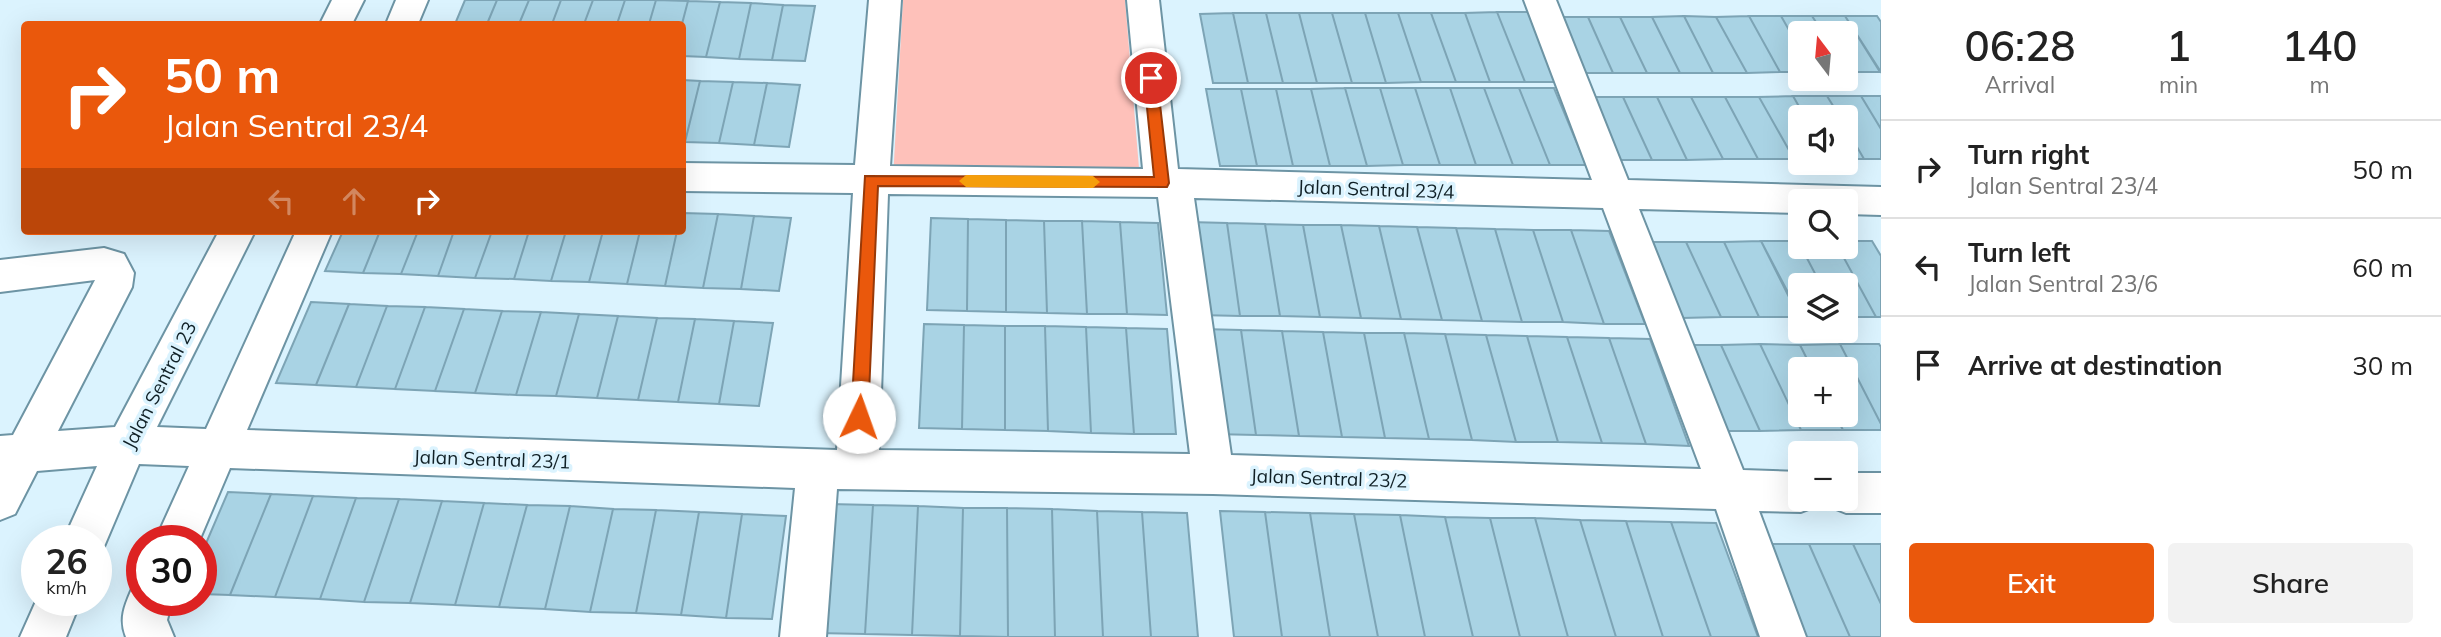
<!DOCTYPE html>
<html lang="en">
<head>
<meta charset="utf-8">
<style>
	body { margin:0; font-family:Mulish,sans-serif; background:#f2f2f2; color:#222; height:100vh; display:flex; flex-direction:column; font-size:26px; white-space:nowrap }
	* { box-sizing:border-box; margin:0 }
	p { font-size:23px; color:#767676 }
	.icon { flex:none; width:38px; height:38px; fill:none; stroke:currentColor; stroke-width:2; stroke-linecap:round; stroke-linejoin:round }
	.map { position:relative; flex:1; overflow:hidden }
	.sheet { display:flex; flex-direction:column; background:#fff; width:560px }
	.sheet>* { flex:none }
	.guide { position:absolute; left:21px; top:21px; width:665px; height:214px; border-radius:7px; box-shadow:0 7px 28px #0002; background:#ea580c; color:#fff; overflow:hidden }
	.needle { width:46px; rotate:344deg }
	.tools { position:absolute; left:1788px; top:21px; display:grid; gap:14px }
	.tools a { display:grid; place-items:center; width:70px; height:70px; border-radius:7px; background:#fff; box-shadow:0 7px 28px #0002; font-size:35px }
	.speed { position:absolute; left:21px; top:525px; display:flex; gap:14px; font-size:35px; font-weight:700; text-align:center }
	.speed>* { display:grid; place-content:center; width:91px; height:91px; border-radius:50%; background:#fff; box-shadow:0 7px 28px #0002; line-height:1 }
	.speed small { font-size:18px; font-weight:400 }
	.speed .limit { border:10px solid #d22; background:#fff; color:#111 }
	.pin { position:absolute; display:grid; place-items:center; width:60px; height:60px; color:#fff; margin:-30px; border:4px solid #fff; border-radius:50%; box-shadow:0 2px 7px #0007 }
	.me { position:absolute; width:77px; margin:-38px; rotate:3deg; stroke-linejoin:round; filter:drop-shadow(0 0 5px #0008) }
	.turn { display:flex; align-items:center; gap:24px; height:147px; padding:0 28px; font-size:32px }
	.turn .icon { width:91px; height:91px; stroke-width:2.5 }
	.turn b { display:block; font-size:49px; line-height:60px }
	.lanes { display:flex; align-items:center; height:66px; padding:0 28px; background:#0003; justify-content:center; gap:35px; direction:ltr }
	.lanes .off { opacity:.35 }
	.eta { display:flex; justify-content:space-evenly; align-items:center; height:119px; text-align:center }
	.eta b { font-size:42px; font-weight:600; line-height:49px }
	.primary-button { display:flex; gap:14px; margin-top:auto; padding:14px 28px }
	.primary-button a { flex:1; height:80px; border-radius:7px; background:#ea580c; color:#fff; font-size:28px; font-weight:600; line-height:80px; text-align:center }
	.primary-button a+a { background:#f2f2f2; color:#222 }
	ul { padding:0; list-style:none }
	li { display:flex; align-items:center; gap:21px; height:98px; padding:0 28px; border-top:2px solid #e0e0e0 }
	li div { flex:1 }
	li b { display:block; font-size:26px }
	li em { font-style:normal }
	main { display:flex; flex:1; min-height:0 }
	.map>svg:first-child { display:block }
	.green { fill:#fec1ba }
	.building { fill:#a9d3e4; stroke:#7da4b5; stroke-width:2 }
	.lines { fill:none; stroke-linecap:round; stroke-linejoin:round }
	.minor-casing { stroke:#6d94a4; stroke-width:4 }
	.minor { fill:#fff; fill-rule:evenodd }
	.route { fill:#ea580c; stroke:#983908; stroke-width:2 }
	.slow { fill:#f59e0b }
	.labels { text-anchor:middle; stroke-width:7; stroke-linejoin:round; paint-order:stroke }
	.street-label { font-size:19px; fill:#102026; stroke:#dbf3fe }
</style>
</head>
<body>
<main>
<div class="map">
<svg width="1881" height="637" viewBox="0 0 1881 637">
	<rect width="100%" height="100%" fill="#dbf3fe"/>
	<path class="green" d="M903,0H1125L1140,180L893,179Z"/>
	<path class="building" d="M465,0H497L487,24H455Z
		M497,0H529L519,24H487Z
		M529,0H561L552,24H519Z
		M561,0H593L584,24H552Z
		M593,0H625L617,24H584Z
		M625,0H656L649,24H617Z
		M656,0L688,1L682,24H649Z
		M688,1L720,2L706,57L682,56V24Z
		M720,2L751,3L739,59L706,57Z
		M751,3L783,5L772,60L739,59Z
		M783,5L815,6L805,61L772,60Z
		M1497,12H1530L1560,82H1525Z
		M1497,12L1525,82H1490L1465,13Z
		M1233,13H1266L1283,83H1248Z
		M1233,13L1248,83H1213L1200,14Z
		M1266,13H1299L1317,83H1283Z
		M1299,13H1332L1352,83H1317Z
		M1332,13H1365L1386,83H1352Z
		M1365,13H1398L1421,82L1386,83Z
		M1398,13H1431L1456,82H1421Z
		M1431,13H1465L1490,82H1456Z
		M1684,16L1716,17L1747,73H1713Z
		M1684,16L1713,73H1680L1652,17Z
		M1749,16H1781L1801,51V72H1780Z
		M1749,16L1780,72L1747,73L1716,17Z
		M1781,16H1812L1823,33H1801V51Z
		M1812,16H1845L1880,72H1847L1846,33H1823Z
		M1845,16H1877L1881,22V72Z
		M1555,17H1588L1613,73H1580Z
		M1588,17H1620L1647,73H1613Z
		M1620,17H1652L1680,73H1647Z
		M682,80L700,81L685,142H682Z
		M700,81L733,82L719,143L685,142Z
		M733,82L767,83L754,145L719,143Z
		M767,83L800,85L789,147L754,145Z
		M1345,88L1367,166H1330L1311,89Z
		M1345,88H1380L1403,165L1367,166Z
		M1380,88H1415L1440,165H1403Z
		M1415,88H1450L1476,165H1440Z
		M1450,88H1484L1513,165H1476Z
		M1484,88H1519L1550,165H1513Z
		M1519,88H1554L1586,165H1550Z
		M1206,89H1241L1257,166H1220Z
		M1241,89H1276L1293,166H1257Z
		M1276,89H1311L1330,166H1293Z
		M1793,96H1827L1840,117H1805Z
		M1793,96L1805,117H1801V159H1794L1759,97Z
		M1827,96H1861L1881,129V159H1864L1846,128V117H1840Z
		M1861,96H1881V129Z
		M1589,97H1623L1652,160H1617Z
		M1623,97H1657L1687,160H1652Z
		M1657,97H1691L1723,159L1687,160Z
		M1691,97H1725L1758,159H1723Z
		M1725,97H1759L1794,159H1758Z
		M1846,128L1864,159H1846Z
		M682,213L718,214L703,288L665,286L677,231H682Z
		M718,214L754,216L741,289L703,288Z
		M754,216L791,218L779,291L741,289Z
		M931,218L968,219L967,311L927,310Z
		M968,219L1006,220V312L967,311Z
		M1006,220L1044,221L1047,313L1006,312Z
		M1044,221H1082L1087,314L1047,313Z
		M1082,221L1120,222L1127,314H1087Z
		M1120,222L1158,223L1167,315L1127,314Z
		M1189,222L1227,223L1240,316L1199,315Z
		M1227,223L1265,224L1280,316H1240Z
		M1265,224L1303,225L1320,317L1280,316Z
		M1303,225H1341L1361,318L1320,317Z
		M1341,225L1379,226L1401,319L1361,318Z
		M1379,226L1417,227L1442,320L1401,319Z
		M1417,227L1456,228L1482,321L1442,320Z
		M1456,228L1495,229L1522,322L1482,321Z
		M1495,229L1533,230L1563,322H1522Z
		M1533,230H1571L1604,324L1563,322Z
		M1571,230L1609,231L1645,324H1604Z
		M343,231H380L363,273L325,271Z
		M380,231H418L401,274L363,273Z
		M418,231H454L438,276L401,274Z
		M454,231H492L475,278L438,276Z
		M492,231H529L514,279L475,278Z
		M529,231H566L551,281L514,279Z
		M566,231H603L589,282L551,281Z
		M603,231H640L627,284L589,282Z
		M640,231H677L665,286L627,284Z
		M1761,241L1799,317H1759L1724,242Z
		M1761,241H1798L1821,285H1801V317Z
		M1798,241H1801V247H1838L1876,317H1846V285H1821Z
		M1846,241H1872L1881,256V317H1876L1838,247H1846Z
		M1649,242H1686L1721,317L1682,318Z
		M1686,242H1724L1759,317H1721Z
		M311,302L349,304L316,385L276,383Z
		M349,304L387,306L356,387L316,385Z
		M387,306L425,307L395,389L356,387Z
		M425,307L464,309L435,391L395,389Z
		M464,309L502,311L475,393L435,391Z
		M502,311L541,312L516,395L475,393Z
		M541,312L579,314L556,396L516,395Z
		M579,314L618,316L597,398L556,396Z
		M618,316L657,318L638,400L597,398Z
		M657,318L695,319L678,402L638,400Z
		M695,319L734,321L719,404L678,402Z
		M734,321L773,323L759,406L719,404Z
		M924,324L964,325L962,429L919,428Z
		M964,325L1005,326V430L962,429Z
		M1005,326H1045L1048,431L1005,430Z
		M1045,326L1086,327L1091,433L1048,431Z
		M1086,327L1126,328L1134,434L1091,433Z
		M1126,328L1167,329L1176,434H1134Z
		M1201,329L1241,330L1256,435L1213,434Z
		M1241,330L1282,331L1299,436L1256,435Z
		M1282,331L1323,332L1342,437L1299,436Z
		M1323,332L1364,333L1385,438L1342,437Z
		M1364,333H1404L1429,439L1385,438Z
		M1404,333L1445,334L1472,440L1429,439Z
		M1445,334L1486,335L1516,442L1472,440Z
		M1486,335L1527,336L1558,442H1516Z
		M1527,336L1567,337L1602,443L1558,442Z
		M1567,337L1609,338L1646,444L1602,443Z
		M1609,338L1650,339L1689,446L1646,444Z
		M1760,344L1800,345L1812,369H1801V415H1835L1843,430H1801Z
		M1760,344L1801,430L1760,431L1721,345Z
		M1840,344H1879L1881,347V424Z
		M1840,344L1881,424V430H1843L1835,415H1846V369H1812L1800,345Z
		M1681,345H1721L1760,431H1718Z
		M228,492L271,494L230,595L201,594V555Z
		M271,494L313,496L275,597L230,595Z
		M313,496L356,498L320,599L275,597Z
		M356,498L399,499L364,602L320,599Z
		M399,499L442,501L410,603L364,602Z
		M442,501L484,503L455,605L410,603Z
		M484,503L527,505L499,607L455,605Z
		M829,504L873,505L865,634L817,633Z
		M527,505L570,506L545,609L499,607Z
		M873,505L918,506L912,635L865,634Z
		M570,506L613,509L590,612L545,609Z
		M918,506L963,508L960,636L912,635Z
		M963,508H1007L1008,637L960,636Z
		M1007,508L1052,509L1055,637H1008Z
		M613,509L656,510L636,613L590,612Z
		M1052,509L1097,511L1103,637H1055Z
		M656,510L699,512L681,615L636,613Z
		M1097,511L1142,512L1151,637H1103Z
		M1220,511L1265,512L1282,637H1234Z
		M699,512L742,514L726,618L681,615Z
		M1142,512L1187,513L1198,637H1151Z
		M1265,512L1310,513L1330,637H1282Z
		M1310,513L1354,514L1378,637H1330Z
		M742,514L786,516L772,619L726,618Z
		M1354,514L1400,515L1425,637H1378Z
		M1400,515L1445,517L1473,637H1425Z
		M1445,517L1490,518L1520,637H1473Z
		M1490,518H1535L1568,637H1520Z
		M1535,518L1580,520L1616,637H1568Z
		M1580,520L1626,521L1663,637H1616Z
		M1626,521L1671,522L1711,637H1663Z
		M1671,522L1716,523L1758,637H1711Z
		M1765,544H1809L1850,637H1804Z
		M1809,544H1853L1881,604V637H1850Z
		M1853,544H1881V604Z"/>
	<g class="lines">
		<defs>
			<path id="minor" d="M332,0H364L352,24H320Z
				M396,0H428L418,24H386Z
				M869,0H901L890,166L1143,169L1127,0H1159L1178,169L1592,180L1524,0H1556L1628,180L1881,187V215L1846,214V201H1801V213L1639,209L1743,470L1801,472V499H1819L1816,506L1801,512L1759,511L1806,637H1760L1716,509L1213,494L837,489L826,637H780L795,488L230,468L199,541H155L189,466L139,464L100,556L96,558V541H63L97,466L37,471L15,514L0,520V436L13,435L95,280L0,292V260L104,248L124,254L134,273L132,287L58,431L115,427L219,231H255L157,427L206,429L296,231H332L247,430L837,450L853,193L682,191V163L855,165ZM888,194L1158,197L1190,454L879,450ZM1194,198L1603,208L1701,469L1231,455Z
				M1846,473H1881V513H1846L1831,507L1827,499H1846Z
				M142,581V600H172L167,620L174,637H126C118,617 126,603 134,584Z
				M37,599L81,600L66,637H20Z"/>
		</defs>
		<use href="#minor" class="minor-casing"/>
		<use href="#minor" class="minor"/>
	</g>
	<path class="route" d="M1151,73L1157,78L1169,183L1167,187L878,186L868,417L865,423L859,425L853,423L851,417L865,176L1154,177L1144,78Z"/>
	<path class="slow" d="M966,175L1093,176L1100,182L1093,188L966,187L959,181Z"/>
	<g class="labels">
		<g class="street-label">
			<text transform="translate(1376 189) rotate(2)" y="7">Jalan Sentral 23/4</text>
			<text transform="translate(159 385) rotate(-63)" y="7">Jalan Sentral 23</text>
			<text transform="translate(492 459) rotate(2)" y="7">Jalan Sentral 23/1</text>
			<text transform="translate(1329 478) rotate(2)" y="7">Jalan Sentral 23/2</text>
		</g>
	</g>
</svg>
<div class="tools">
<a><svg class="needle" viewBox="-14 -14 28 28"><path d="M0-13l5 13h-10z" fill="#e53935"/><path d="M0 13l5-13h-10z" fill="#767676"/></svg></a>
<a><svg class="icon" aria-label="sound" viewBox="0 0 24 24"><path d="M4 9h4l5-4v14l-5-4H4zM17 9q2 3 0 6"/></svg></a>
<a><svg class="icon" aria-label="search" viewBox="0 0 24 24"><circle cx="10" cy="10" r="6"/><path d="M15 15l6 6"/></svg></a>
<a><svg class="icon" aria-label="layers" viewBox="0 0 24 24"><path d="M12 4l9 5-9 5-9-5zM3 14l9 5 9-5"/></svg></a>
<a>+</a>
<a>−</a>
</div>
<div class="speed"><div>26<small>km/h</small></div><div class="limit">30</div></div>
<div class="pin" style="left:1151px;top:78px;background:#d93025"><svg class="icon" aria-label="arrive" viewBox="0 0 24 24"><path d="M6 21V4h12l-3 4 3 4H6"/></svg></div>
<svg class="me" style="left:859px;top:417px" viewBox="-20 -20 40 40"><circle r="19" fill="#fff"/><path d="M0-13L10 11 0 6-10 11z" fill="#ea580c"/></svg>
<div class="guide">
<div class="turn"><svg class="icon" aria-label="right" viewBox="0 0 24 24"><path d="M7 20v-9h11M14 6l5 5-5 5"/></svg><div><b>50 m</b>Jalan Sentral 23/4</div></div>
<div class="lanes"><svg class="icon off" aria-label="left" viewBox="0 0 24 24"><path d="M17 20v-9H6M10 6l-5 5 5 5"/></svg><svg class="icon off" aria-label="ahead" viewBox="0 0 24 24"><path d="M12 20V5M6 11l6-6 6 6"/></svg><svg class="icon" aria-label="right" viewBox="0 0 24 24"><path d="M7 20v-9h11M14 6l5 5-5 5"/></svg></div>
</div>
</div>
<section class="sheet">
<div class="eta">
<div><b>06:28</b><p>Arrival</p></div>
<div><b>1</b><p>min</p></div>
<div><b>140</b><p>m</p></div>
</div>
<ul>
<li><svg class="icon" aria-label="right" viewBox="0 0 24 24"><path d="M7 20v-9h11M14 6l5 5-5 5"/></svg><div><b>Turn right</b><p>Jalan Sentral 23/4</p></div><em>50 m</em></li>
<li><svg class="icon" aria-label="left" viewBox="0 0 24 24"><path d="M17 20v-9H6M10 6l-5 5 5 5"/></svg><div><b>Turn left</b><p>Jalan Sentral 23/6</p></div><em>60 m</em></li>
<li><svg class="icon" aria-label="arrive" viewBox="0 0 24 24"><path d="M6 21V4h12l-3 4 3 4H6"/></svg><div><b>Arrive at destination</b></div><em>30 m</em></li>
</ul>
<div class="primary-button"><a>Exit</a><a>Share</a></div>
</section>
</main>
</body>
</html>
